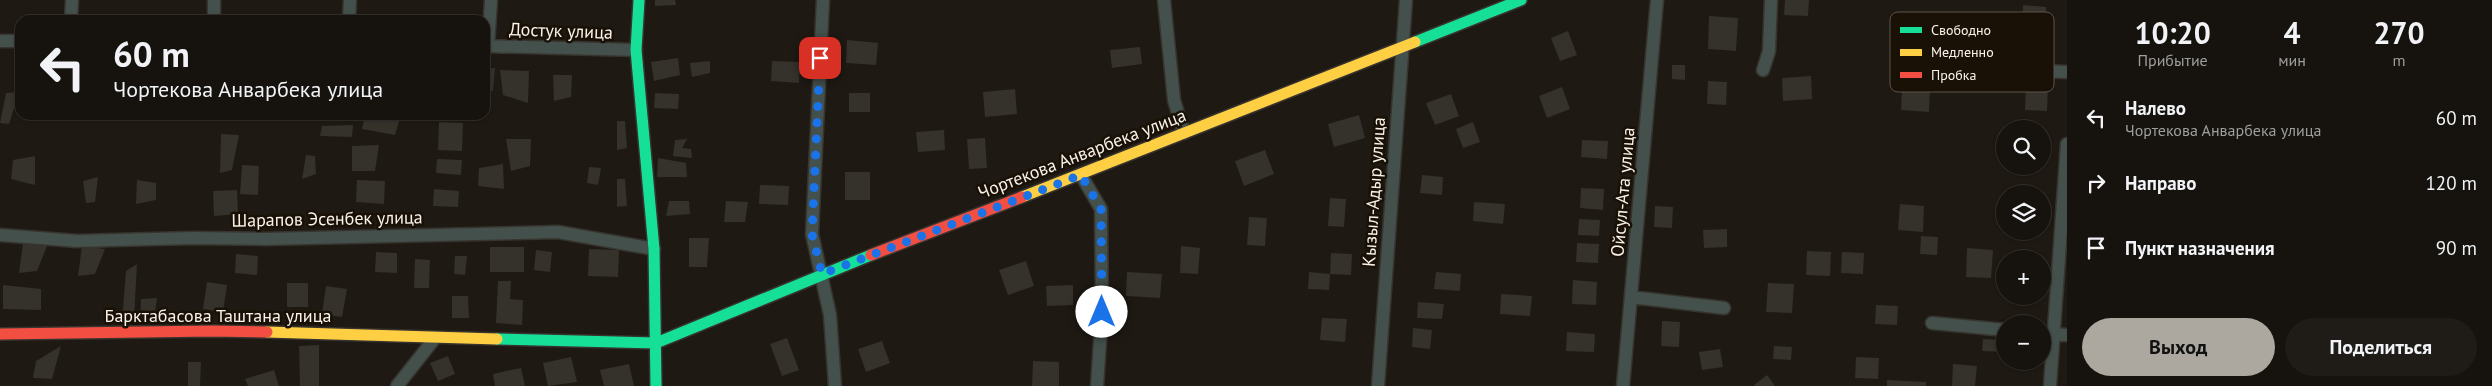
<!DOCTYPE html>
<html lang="ru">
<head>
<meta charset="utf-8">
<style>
	body { margin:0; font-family:"PT Sans",sans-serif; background:#1f1c17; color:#f1f3f6; height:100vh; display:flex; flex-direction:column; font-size:19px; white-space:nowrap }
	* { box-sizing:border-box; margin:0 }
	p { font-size:16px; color:#9e9e9e }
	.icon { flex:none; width:28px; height:28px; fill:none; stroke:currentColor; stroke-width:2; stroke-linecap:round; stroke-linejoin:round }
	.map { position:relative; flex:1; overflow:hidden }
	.details { display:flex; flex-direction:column; background:#16130e; width:425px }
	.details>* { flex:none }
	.guide { position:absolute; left:15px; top:15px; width:475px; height:105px; border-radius:15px; box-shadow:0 1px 4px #0004,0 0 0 1px #35322e; background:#16130e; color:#f1f3f6; overflow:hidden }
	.controls { position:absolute; left:1996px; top:120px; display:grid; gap:10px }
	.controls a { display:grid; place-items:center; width:55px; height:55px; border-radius:50%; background:#16130e; box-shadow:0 1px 4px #0004,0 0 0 1px #35322e; font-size:25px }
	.pin { position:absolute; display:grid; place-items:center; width:42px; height:42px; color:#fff; margin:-21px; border-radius:10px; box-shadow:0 2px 8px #0006 }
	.me { position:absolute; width:55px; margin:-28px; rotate:0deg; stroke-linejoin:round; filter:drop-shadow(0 0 4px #0008) }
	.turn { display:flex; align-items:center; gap:18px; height:105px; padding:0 15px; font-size:22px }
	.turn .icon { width:65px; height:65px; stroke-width:2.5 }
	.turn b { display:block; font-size:35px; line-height:42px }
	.eta { display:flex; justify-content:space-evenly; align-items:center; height:85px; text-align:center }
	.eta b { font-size:30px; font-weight:700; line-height:35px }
	.primary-button { display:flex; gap:10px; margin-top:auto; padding:10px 15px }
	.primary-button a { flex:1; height:58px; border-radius:30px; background:#aca79f; color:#111; font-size:20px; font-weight:700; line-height:58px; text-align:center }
	.primary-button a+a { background:#1f1c17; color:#f1f3f6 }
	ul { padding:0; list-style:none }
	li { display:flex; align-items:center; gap:15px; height:65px; padding:0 15px }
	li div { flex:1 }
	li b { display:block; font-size:19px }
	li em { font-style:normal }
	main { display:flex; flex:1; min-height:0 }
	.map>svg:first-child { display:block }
	.building { fill:#35312b }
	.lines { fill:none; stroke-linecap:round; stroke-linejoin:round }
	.street-casing { stroke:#37332e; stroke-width:15 }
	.fast-casing { stroke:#37332e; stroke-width:14 }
	.slow-casing { stroke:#37332e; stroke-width:14 }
	.jam-casing { stroke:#37332e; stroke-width:14 }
	.street { stroke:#43504b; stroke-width:12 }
	.fast { stroke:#16e098; stroke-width:11 }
	.slow { stroke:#ffcf43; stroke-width:11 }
	.jam { stroke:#f24e42; stroke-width:11 }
	.route { stroke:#1a73e8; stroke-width:9; stroke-dasharray:0 16.2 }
	.labels { text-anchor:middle; stroke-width:5; stroke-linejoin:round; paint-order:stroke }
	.street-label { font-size:18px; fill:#f9f3eb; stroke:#191106 }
	.key { fill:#191106; stroke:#5c554b; stroke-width:1 }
	.key-label { font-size:14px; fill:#f9f3eb }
</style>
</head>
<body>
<main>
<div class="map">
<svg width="2067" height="386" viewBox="0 0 2067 386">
	<rect width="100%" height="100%" fill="#1e1913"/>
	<path class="building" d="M655,0H675L676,5L655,6Z
		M1785,0H1809L1808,16L1784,15Z
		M2023,5L2046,7V25L2022,24Z
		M1709,16L1738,18L1736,51L1708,49Z
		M1568,31L1577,55L1560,61L1551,38Z
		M847,40L878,43L876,65L846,63Z
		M1140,47L1142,64L1112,68L1110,50Z
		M678,58L680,75L654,81L651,62Z
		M710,61V73L692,77L690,63Z
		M772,61L800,62L799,83L771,81Z
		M1672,65H1685V80L1672,79Z
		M495,68L493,91H485V69Z
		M500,70L529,71L528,103L503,95Z
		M553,75H572L571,97L554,101Z
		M1811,76L1812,99L1783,101L1782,78Z
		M1708,81L1727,82L1726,105L1707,104Z
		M2026,83L2048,84L2047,111L2025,110Z
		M1902,86L1930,88L1929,112L1901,110Z
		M1562,87L1570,109L1547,118L1539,96Z
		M1015,89L1017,114L985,117L983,92Z
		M19,92L9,124L0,123L6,93Z
		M655,93L679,94L678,109L654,108Z
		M849,93H870V112H849Z
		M1451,94L1459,116L1435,125L1426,103Z
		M365,115H401L395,135L362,129Z
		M1359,115L1365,138L1334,147L1328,124Z
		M617,121H625L627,148L617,150Z
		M439,122L463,123L462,151L438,150Z
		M1473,122L1480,142L1463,148L1456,129Z
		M353,125L352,137L320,136L322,126Z
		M944,130L945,150L918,152L916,132Z
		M221,134L239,135L232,170L220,173Z
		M985,138L987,168L969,169L967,139Z
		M506,139H531L530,166L511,171Z
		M687,139L682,148L691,149L692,158L673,156L675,140Z
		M1582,140L1608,141L1607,159L1581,157Z
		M379,145L375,171H352V146Z
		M1265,150L1274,174L1244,186L1235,161Z
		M306,155L315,156L316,174L302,179Z
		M35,156V185L11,179L13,160Z
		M658,158L686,163L687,177H657Z
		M437,159L462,160L461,175L436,173Z
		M503,164L504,189L478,186L479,168Z
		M242,165L259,166L258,195L240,194Z
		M589,167L601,168L598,185L587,183Z
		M845,172H870V200H845Z
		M1422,175L1443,177L1442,195L1420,193Z
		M98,177L95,202L86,203L83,181Z
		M617,179H625L627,206L617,207Z
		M137,180L156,183V200L136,204Z
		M357,180L385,181L384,204L356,202Z
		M760,185L789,186L788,205L759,204Z
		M1581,188L1604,189L1603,210L1580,208Z
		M434,189L459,191L458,207L433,206Z
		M237,190L238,214L214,216L213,191Z
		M1330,198L1346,199L1344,227L1328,226Z
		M669,201H689L690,214L666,216Z
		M726,201L748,202L745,222H724Z
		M1474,202L1505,204L1503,224L1473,221Z
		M1900,204L1924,206L1923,232L1898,230Z
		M1655,206L1673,207L1672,228L1654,227Z
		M1249,217L1267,218L1265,246L1247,245Z
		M1579,219L1600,220L1599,236L1578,235Z
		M1727,229V247L1704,248L1703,230Z
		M1921,236L1938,237L1937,255L1920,254Z
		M689,238H709L707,267H689Z
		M23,243L47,246L37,271L19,273Z
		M1577,243L1599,244L1598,263L1576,262Z
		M82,246L105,249L95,274L78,276Z
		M1181,246L1200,248L1198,274L1180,273Z
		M490,247H524V272H490Z
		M1967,248L1993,250L1991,278L1966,277Z
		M589,249L619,250L618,277L588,276Z
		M536,250L552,252L550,272L534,270Z
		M1807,251L1831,252L1830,276L1806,275Z
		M376,252L397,253V273L375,272Z
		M1842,252L1864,253L1863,274L1841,273Z
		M1331,253L1352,254L1351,275L1330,274Z
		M236,254L258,256L257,275L235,273Z
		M455,256H467L465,275L454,274Z
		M415,259L430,260L429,288H414Z
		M1026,261L1034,286L1008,295L999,270Z
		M137,264L134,319L122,321L126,271Z
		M1127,272L1162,274L1160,298L1126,296Z
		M1309,272L1330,274L1329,290L1308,289Z
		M1436,272L1461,274L1460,291L1434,289Z
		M1573,280L1597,282L1596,305L1572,304Z
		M498,281H511L510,299L523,300L522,325L496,323Z
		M207,282L227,285L223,312L203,309Z
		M287,283H308V307H287Z
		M1768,283L1794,284L1792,313L1766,312Z
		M3,285L41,289V310L3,309Z
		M1073,285V305L1047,306L1046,286Z
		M326,286L347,289L342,317L322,314Z
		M1501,294L1532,296L1530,316L1500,314Z
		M452,296H468L469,318H452Z
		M157,298L154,319L140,321L141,299Z
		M1418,302L1444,304L1442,319L1417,318Z
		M1876,305L1898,306L1897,325L1875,324Z
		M1322,318L1347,319L1345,342L1320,340Z
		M1662,321L1680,322L1679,347L1661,346Z
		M1413,328L1432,330L1430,349L1412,347Z
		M1567,332L1595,334L1594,352L1566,351Z
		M787,338L799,370L782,376L770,344Z
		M1983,339L2005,340V352L1982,351Z
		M882,341L890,363L866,372L858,349Z
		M319,345V386H300L299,346Z
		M61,346L52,379L33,378L36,361Z
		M1774,346L1792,347L1791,360L1773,359Z
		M1720,349L1723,367L1702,370L1699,352Z
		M448,356L455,374L438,381L430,363Z
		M571,357L577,382L548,386L543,363Z
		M1856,357L1879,358L1878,379L1855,378Z
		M1033,361L1059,362V386H1032Z
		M188,362H201L200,386H188Z
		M629,364L634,386H604L600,370Z
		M1953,364L1977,366L1975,386H1952Z
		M521,368L525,386H495L493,374Z
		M274,370L279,386H248L245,379Z
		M1767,375L1775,386H1755L1754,385Z
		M1887,380L1926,382V386H1887Z"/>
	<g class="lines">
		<defs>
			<path id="street" d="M823,0L812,234L830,315L835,386
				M1164,0L1174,100L1184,133
				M71,20L72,0
				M214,20V0
				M349,20L350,0
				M0,41H20
				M485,46L636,50
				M488,46L491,0
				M1962,68L2067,72
				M1763,70L1769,51L1771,0
				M1081,175L1101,209L1102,312L1097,386
				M0,235L77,241L192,238L266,239L558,232L654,249
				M1631,297L1724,308
				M1932,323L2005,330
				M2042,333L2067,335
				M397,386L435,338
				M1378,386L1406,0
				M1623,386L1657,0
				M2050,386L2067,144"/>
			<path id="fast" d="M639,0L636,50L654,249L656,386
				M1415,42L1521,0
				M497,339L656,343L871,255"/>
			<path id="slow" d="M1022,197L1415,42
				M267,332L497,339"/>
			<path id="jam" d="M871,255L1022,197
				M0,334L212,331L267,332"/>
		</defs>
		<use href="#street" class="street-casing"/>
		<use href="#fast" class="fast-casing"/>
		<use href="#slow" class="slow-casing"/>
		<use href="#jam" class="jam-casing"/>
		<use href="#street" class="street"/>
		<use href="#fast" class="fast"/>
		<use href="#slow" class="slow"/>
		<use href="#jam" class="jam"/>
	</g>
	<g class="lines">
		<path class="route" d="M820,58L812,234L822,274L1081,175L1101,209L1102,312"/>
	</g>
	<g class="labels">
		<g class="street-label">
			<text transform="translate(561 31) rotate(2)" y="6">Достук улица</text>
			<text transform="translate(1082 154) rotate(-21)" y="6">Чортекова Анварбека улица</text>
			<text transform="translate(1374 192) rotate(-86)" y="6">Кызыл-Адыр улица</text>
			<text transform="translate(1623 192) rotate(-85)" y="6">Ойсул-Ата улица</text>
			<text transform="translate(327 219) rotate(-1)" y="6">Шарапов Эсенбек улица</text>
			<text x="218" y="322">Барктабасова Таштана улица</text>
		</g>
	</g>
	<rect x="1890" y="12" width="164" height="80" rx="8" class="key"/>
	<rect x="1900" y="27" width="22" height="6" fill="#16e098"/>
	<rect x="1900" y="49" width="22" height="7" fill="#ffcf43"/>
	<rect x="1900" y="72" width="22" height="6" fill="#f24e42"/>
	<g class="key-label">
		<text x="1931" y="35">Свободно</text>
		<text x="1931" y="57">Медленно</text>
		<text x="1931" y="80">Пробка</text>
	</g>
</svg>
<div class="controls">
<a><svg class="icon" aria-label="search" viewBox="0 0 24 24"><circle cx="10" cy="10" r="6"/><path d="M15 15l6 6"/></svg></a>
<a><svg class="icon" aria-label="layers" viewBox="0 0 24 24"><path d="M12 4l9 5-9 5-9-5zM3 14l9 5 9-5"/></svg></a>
<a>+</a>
<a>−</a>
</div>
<div class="pin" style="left:820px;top:58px;background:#d93025"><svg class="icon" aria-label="arrive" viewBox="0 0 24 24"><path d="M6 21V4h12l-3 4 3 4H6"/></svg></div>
<svg class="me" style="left:1102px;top:312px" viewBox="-20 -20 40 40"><circle r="19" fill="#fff"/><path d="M0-13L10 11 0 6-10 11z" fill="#1a73e8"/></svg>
<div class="guide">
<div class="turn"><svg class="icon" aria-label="left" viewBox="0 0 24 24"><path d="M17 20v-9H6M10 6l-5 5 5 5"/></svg><div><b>60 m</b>Чортекова Анварбека улица</div></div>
</div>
</div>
<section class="details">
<div class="eta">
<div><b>10:20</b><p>Прибытие</p></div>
<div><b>4</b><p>мин</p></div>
<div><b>270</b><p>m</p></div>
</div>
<ul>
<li><svg class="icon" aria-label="left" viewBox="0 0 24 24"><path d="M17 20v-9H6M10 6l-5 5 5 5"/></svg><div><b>Налево</b><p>Чортекова Анварбека улица</p></div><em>60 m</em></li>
<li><svg class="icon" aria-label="right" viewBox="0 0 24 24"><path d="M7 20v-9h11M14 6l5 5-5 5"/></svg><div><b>Направо</b></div><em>120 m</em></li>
<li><svg class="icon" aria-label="arrive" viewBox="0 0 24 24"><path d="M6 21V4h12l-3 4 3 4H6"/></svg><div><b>Пункт назначения</b></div><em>90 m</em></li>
</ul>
<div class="primary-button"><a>Выход</a><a>Поделиться</a></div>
</section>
</main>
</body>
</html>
